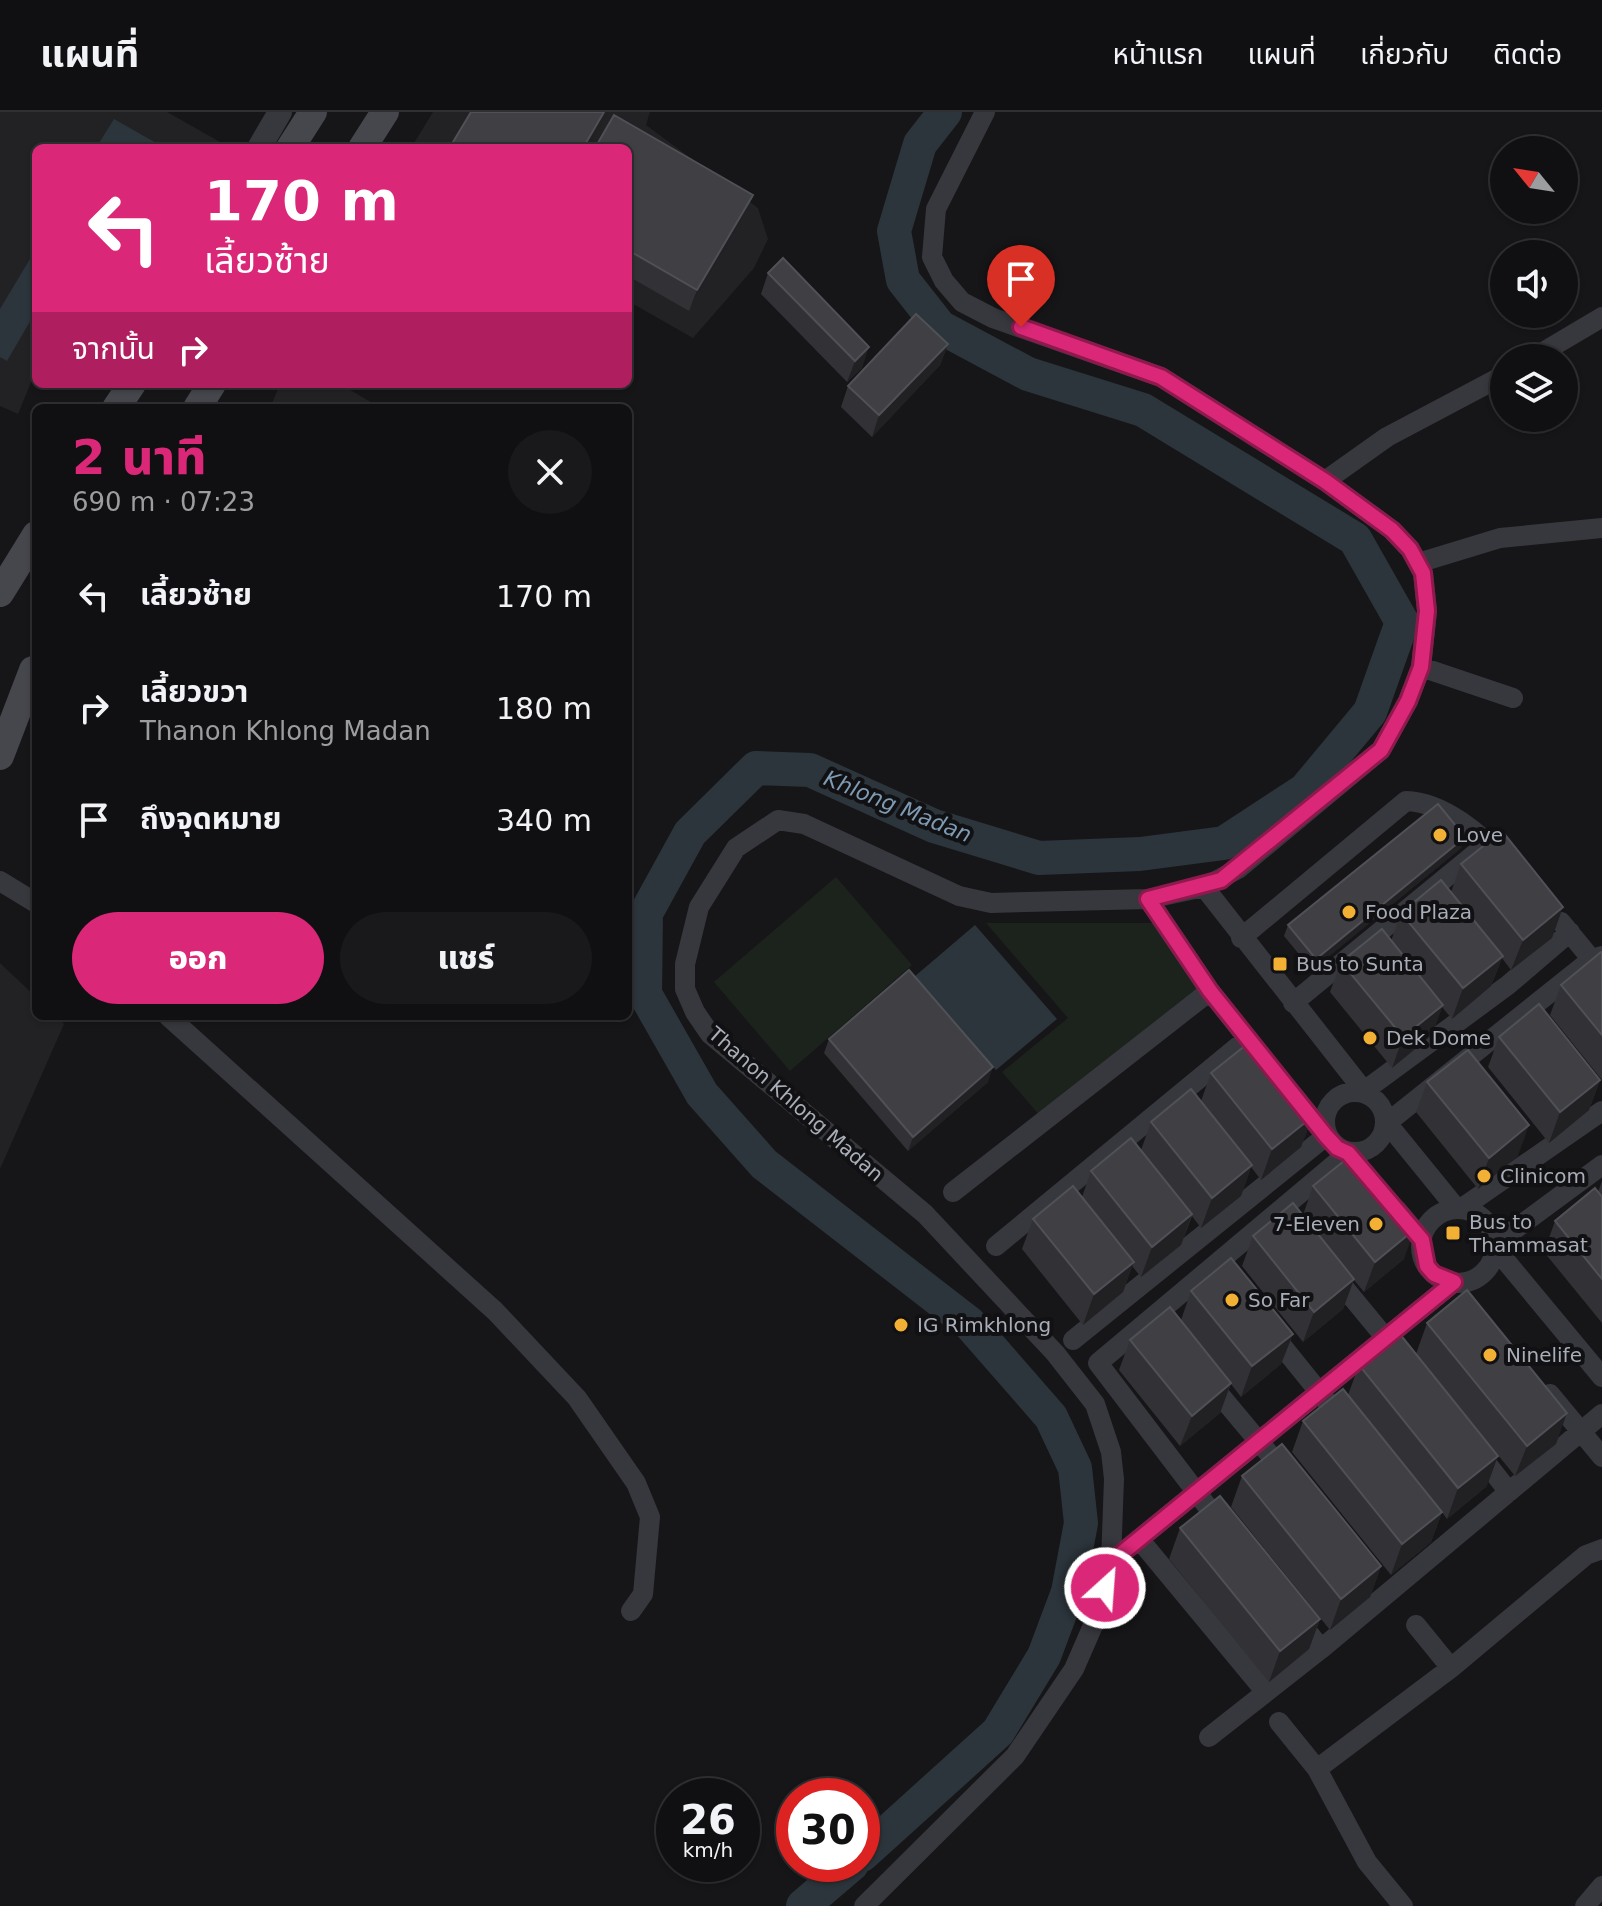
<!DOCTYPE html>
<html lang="th">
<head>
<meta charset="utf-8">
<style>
	body { margin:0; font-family:"DejaVu Sans","Noto Sans Thai",sans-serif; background:#19191b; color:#f1f3f6; height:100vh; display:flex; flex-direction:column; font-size:30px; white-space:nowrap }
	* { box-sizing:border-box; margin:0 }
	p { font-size:26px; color:#9c9d9f }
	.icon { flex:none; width:44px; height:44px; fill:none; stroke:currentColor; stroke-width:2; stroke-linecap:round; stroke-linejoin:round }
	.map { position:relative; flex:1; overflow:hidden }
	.details { position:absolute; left:32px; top:292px; width:600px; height:616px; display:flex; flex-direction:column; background:#101012; border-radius:12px; box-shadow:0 2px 6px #0004,0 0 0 2px #303032 }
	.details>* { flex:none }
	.banner { position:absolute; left:32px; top:32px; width:600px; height:244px; border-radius:12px; box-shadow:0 2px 6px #0004,0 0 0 2px #303032; background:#db2777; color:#fff; overflow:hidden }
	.needle { width:52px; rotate:300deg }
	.controls { position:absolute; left:1490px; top:24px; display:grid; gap:16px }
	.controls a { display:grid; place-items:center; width:88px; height:88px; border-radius:50%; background:#101012; box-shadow:0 2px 6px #0004,0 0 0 2px #303032; font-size:40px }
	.speed { position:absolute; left:656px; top:1666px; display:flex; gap:16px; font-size:40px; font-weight:700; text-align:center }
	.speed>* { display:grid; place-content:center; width:104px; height:104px; border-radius:50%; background:#101012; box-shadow:0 2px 6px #0004,0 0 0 2px #303032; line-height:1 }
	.speed small { font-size:20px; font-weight:400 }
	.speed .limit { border:12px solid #d22; background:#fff; color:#111 }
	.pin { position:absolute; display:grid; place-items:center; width:68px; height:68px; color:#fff; margin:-82px -34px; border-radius:50% 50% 50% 0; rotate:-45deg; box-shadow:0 0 8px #0007 }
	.pin .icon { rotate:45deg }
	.me { position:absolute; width:88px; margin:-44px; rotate:26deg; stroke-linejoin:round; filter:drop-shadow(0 0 6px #0008) }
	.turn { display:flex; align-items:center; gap:28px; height:168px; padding:0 40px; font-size:36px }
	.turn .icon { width:104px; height:104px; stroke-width:2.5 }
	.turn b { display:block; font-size:56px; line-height:68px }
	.then { display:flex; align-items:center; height:76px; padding:0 40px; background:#0003; gap:16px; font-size:30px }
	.round { display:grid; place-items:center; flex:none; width:84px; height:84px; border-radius:42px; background:#19191b }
	.head { display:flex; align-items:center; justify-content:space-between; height:136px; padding:0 40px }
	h1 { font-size:48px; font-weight:800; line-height:60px; color:#db2777 }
	.cta { display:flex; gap:16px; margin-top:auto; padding:16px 40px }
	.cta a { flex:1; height:92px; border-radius:48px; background:#db2777; color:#fff; font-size:32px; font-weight:800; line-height:92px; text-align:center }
	.cta a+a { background:#19191b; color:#f1f3f6 }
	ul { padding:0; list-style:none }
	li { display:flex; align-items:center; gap:24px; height:112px; padding:0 40px }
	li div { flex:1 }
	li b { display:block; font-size:30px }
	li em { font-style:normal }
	header { display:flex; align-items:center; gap:48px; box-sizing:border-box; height:112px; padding:0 40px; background:#101012; border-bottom:2px solid #303032 }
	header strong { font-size:38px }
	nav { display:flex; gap:44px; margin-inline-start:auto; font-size:28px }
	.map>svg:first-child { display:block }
	.built { fill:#222225 }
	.green { fill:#1c231d }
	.water { fill:#2c353c }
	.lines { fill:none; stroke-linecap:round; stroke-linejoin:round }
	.river { stroke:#2c353c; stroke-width:34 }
	.minor { stroke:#37383d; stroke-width:20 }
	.tertiary { stroke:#37383d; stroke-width:24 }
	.secondary { stroke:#45474d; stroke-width:28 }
	.wall { fill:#323236 }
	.shaded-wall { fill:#212124 }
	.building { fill:#3f3f44; stroke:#4f5156; stroke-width:2 }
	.route-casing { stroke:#8e194d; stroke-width:20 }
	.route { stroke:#db2777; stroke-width:14 }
	.poi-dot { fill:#f2b134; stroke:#111113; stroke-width:3 }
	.labels { text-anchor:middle; stroke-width:8; stroke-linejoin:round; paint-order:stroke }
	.poi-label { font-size:20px; fill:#a8adb8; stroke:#111113; text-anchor:start }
	.street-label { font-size:20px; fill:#a8adb8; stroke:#111113 }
	.water-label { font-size:22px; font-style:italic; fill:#7f9bb3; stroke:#111113 }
</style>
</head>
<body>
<header>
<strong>แผนที่</strong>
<nav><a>หน้าแรก</a><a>แผนที่</a><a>เกี่ยวกับ</a><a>ติดต่อ</a></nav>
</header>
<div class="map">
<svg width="1602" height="1794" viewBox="0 0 1602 1794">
	<rect width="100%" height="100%" fill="#161618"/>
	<path class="built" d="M0,0H167L229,35L36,36V258L18,302L0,294Z
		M433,0H650L646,13L758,96L768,127L754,156L693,226L628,189V36H411Z
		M280,272H340L381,296H270Z
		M0,851L36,885V904H56L64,912L0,1057Z"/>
	<path class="green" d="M836,765L912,853L790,959L714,870Z
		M986,811H1155L1201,881L1042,1006L1002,960L1068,906Z"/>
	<path class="water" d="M114,7L165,36H96Z
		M36,137V199L7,249L0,245V197Z
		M975,813L1057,907L996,958L914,865Z"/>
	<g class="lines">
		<path class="river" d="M862,1743L998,1620L1044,1544L1068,1480L1081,1411L1075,1356L1051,1305L969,1211L764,1052L702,982L645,882L646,801L690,721L756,656L810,658L934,714L1039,746L1140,742L1224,731L1305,678L1370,600L1402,510L1355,427L1143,298L1028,262L940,215L903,168L894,119L920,32L945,0
			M803,1794L852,1752"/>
		<path class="minor" d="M1533,246L1602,205
			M1325,369L1387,325L1504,263
			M1418,451L1500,426L1602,416
			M1421,555L1513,586
			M0,769L36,791
			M1204,775L1364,979L1508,873L1570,820
			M1148,787L1210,879L1266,950
			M1561,810L1602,860
			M1241,826L1406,689C1444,690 1482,723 1507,751
			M1293,891L1482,736
			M168,904L495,1199L577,1286L636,1371L650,1405L643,1482L631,1499
			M1325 1010a30 30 0 1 1 60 0a30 30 0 1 1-60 0Z
			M953,1080L1210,879
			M1462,1096L1602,999
			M1457,1097L1387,1011L1592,847L1602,844
			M1421 1134a37 37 0 1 1 74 0a37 37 0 1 1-74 0Z
			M1397,1098L1422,1128
			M1495,1132L1602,1053
			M996,1134L1247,927
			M1495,1136L1602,1265
			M1332,1161L1393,1235
			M1270,1219L1328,1291
			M1073,1228L1326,1024L1294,984
			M1209,1270L1286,1362
			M1550,1282L1602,1345
			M1476,1338L1509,1380
			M1223,1415L1098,1251L1348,1041L1368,1065
			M1139,1427L1265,1579
			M1111,1450L1454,1170
			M1296,1505L1321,1537
			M1416,1513L1451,1556L1586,1443L1602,1437
			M1279,1610L1317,1657
			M1209,1625L1321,1537L1602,1302
			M864,1794L1015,1644L1074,1557L1098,1502L1111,1450L1114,1367L1111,1340L1095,1292L1055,1241L925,1102L710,922L695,900L685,877V852L699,795L736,736L778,708L804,712L959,784L991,791L1148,787L1204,775L1238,757L1381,638L1408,589L1421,555L1427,499L1423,461L1410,437L1392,418L1325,369L1161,265L993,206L962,190L944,169L932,145L936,97L985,0
			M1403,1794L1367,1750L1317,1657L1451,1556
			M1585,1794L1602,1774"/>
		<path class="tertiary" d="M259,36L280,0"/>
		<path class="secondary" d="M290,36L313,0
			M362,36L385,0
			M116,296L132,272
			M197,296L212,272
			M0,481L36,423
			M0,644L33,558"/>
	</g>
	<path class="wall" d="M628,36L753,83L745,104L689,199L628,164Z
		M768,161L862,256L847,270L761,182Z
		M948,232L940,253L872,325L841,295L848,274Z
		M1461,736L1312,858L1284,824L1288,813Z
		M1461,752L1552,826L1511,858L1502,846L1491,874L1452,907L1442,895L1432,923L1392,956L1330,880L1341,850L1391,829L1401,801L1451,780Z
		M1602,841V968L1550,903L1561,873Z
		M1499,925L1600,968L1589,998L1549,1031L1488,955Z
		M829,927L988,970L908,1039L824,941Z
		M1211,961L1312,1005L1301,1035L1261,1068L1251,1055L1241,1084L1201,1116L1192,1104L1181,1133L1141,1165L1132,1154L1123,1180L1083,1213L1022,1137L1033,1107L1082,1085L1091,1059L1141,1038L1151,1010L1201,989Z
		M1427,970L1518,1044L1478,1077L1416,1000Z
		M1602,1069V1211L1544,1140L1555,1109L1598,1080Z
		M1313,1074L1404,1147L1364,1180L1354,1168L1343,1197L1303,1230L1242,1154L1253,1124L1303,1103Z
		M1191,1179L1293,1222L1281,1252L1241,1285L1231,1272L1220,1301L1180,1334L1119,1258L1130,1228L1181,1208Z
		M1427,1211L1556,1332L1515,1364L1416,1242Z
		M1359,1253L1487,1374L1447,1407L1442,1400L1431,1430L1391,1463L1292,1340L1303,1309L1348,1283Z
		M1242,1364L1381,1454L1370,1485L1330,1518L1231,1395Z
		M1180,1416L1320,1507L1309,1537L1269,1570L1169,1447Z"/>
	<path class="shaded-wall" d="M604,0H609L587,36H583Z
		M753,83L745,104L689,199L697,178Z
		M948,232L940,253L872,325L879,303Z
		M869,235L862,256L847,270L855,249Z
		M1465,725L1461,736L1312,858L1316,847Z
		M1563,795L1552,826L1511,858L1523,828Z
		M1503,844L1491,874L1452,907L1463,876Z
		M1443,893L1432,923L1392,956L1403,925Z
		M993,955L988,970L908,1039L913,1025Z
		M1600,968L1589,998L1549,1031L1560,1000Z
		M1312,1005L1301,1035L1261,1068L1272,1037Z
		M1529,1013L1518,1044L1478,1077L1489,1046Z
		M1252,1053L1241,1084L1201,1116L1212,1086Z
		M1192,1102L1181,1133L1141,1165L1152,1135Z
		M1415,1117L1404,1147L1364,1180L1375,1150Z
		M1134,1150L1123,1180L1083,1213L1094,1182Z
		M1354,1167L1343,1197L1303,1230L1314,1200Z
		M1293,1222L1281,1252L1241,1285L1252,1254Z
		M1231,1271L1220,1301L1180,1334L1192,1304Z
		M1567,1301L1556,1332L1515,1364L1527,1334Z
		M1498,1344L1487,1374L1447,1407L1458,1376Z
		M1442,1400L1431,1430L1391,1463L1402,1432Z
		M1381,1454L1370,1485L1330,1518L1341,1487Z
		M1320,1507L1309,1537L1269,1570L1280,1539Z"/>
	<path class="building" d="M471,0H604L583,36H452L450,35Z
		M614,3L753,83L697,178L628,138V36H595Z
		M783,146L869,235L855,249L768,161Z
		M916,202L948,232L879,303L848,274Z
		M1438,692L1465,725L1316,847L1288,813Z
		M1502,719L1563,795L1523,828L1461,752Z
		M1441,768L1503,844L1463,876L1401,801Z
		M1382,817L1443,893L1403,925L1341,850Z
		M1601,840L1602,841V923L1561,873Z
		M909,858L993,955L913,1025L829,927Z
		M1539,892L1600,968L1560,1000L1499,925Z
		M1251,929L1312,1005L1272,1037L1211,961Z
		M1468,938L1529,1013L1489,1046L1427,970Z
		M1191,977L1252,1053L1212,1086L1151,1010Z
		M1131,1026L1192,1102L1152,1135L1091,1059Z
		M1354,1041L1415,1117L1375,1150L1313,1074Z
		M1073,1074L1134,1150L1094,1182L1033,1107Z
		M1595,1076L1602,1085V1167L1555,1109Z
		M1293,1091L1354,1167L1314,1200L1253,1124Z
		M1231,1146L1293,1222L1252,1254L1191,1179Z
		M1467,1178L1567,1301L1527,1334L1427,1211Z
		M1170,1195L1231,1271L1192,1304L1130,1228Z
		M1399,1221L1498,1344L1458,1376L1359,1253Z
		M1343,1277L1442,1400L1402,1432L1303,1309Z
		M1282,1332L1381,1454L1341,1487L1242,1364Z
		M1220,1384L1320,1507L1280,1539L1180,1416Z"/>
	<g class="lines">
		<defs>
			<path id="route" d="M1021,215L1161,265L1325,369L1392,418L1410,437L1423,461L1427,499L1421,555L1408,589L1381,638L1221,768L1148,787L1210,879L1326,1024L1337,1036L1348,1041L1422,1128L1427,1154L1434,1162L1454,1170L1111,1450L1105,1476"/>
		</defs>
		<use href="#route" class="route-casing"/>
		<use href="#route" class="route"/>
	</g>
	<g class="poi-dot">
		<circle cx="1440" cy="723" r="8"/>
		<circle cx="1349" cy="800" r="8"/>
		<rect x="1272" y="844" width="16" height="16" rx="4"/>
		<circle cx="1370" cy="926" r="8"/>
		<circle cx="1484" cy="1064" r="8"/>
		<circle cx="1376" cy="1112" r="8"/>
		<rect x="1445" y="1113" width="16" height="16" rx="4"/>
		<circle cx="1232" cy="1188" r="8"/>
		<circle cx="901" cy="1213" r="8"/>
		<circle cx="1490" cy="1243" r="8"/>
	</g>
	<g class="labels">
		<g class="poi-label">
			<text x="1456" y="730">Love</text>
			<text x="1365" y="807">Food Plaza</text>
			<text x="1296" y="859">Bus to Sunta</text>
			<text x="1386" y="933">Dek Dome</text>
			<text x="1500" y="1071">Clinicom</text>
			<text x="1469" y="1117">Bus to<tspan x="1469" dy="23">Thammasat</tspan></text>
			<text x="1360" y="1119" text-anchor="end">7-Eleven</text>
			<text x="1248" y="1195">So Far</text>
			<text x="917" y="1220">IG Rimkhlong</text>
			<text x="1506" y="1250">Ninelife</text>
		</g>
		<g class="street-label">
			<text transform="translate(796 992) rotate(41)" y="7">Thanon Khlong Madan</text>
		</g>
		<g class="water-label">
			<text transform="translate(898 694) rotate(22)" y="8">Khlong Madan</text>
		</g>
	</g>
</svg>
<div class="controls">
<a><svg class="needle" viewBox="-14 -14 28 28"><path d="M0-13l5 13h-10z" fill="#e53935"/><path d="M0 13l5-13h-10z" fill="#9c9d9f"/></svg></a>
<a><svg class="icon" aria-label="sound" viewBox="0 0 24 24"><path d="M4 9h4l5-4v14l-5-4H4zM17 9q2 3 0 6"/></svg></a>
<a><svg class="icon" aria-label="layers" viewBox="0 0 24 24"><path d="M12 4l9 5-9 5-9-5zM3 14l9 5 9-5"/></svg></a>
</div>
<div class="speed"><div>26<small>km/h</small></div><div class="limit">30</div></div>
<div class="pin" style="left:1021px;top:215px;background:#d93025"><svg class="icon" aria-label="arrive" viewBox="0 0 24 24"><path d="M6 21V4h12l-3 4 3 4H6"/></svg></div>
<svg class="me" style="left:1105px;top:1476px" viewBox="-20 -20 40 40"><circle r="17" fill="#db2777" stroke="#fff" stroke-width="3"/><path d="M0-11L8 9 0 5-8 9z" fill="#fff"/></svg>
<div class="banner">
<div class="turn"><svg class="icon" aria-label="left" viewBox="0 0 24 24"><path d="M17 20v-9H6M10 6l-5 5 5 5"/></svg><div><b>170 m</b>เลี้ยวซ้าย</div></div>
<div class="then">จากนั้น<svg class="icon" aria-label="right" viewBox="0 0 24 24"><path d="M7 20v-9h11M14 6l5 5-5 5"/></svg></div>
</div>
<section class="details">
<div class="head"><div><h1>2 นาที</h1><p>690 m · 07:23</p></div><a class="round"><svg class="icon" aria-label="close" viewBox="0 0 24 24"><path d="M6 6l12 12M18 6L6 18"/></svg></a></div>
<ul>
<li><svg class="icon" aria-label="left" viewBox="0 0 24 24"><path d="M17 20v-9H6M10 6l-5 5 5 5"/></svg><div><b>เลี้ยวซ้าย</b></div><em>170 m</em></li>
<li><svg class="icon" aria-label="right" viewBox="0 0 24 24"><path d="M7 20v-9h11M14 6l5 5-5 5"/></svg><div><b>เลี้ยวขวา</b><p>Thanon Khlong Madan</p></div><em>180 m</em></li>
<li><svg class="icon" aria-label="arrive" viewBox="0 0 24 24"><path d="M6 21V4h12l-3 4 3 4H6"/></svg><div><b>ถึงจุดหมาย</b></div><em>340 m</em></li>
</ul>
<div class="cta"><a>ออก</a><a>แชร์</a></div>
</section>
</div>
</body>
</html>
